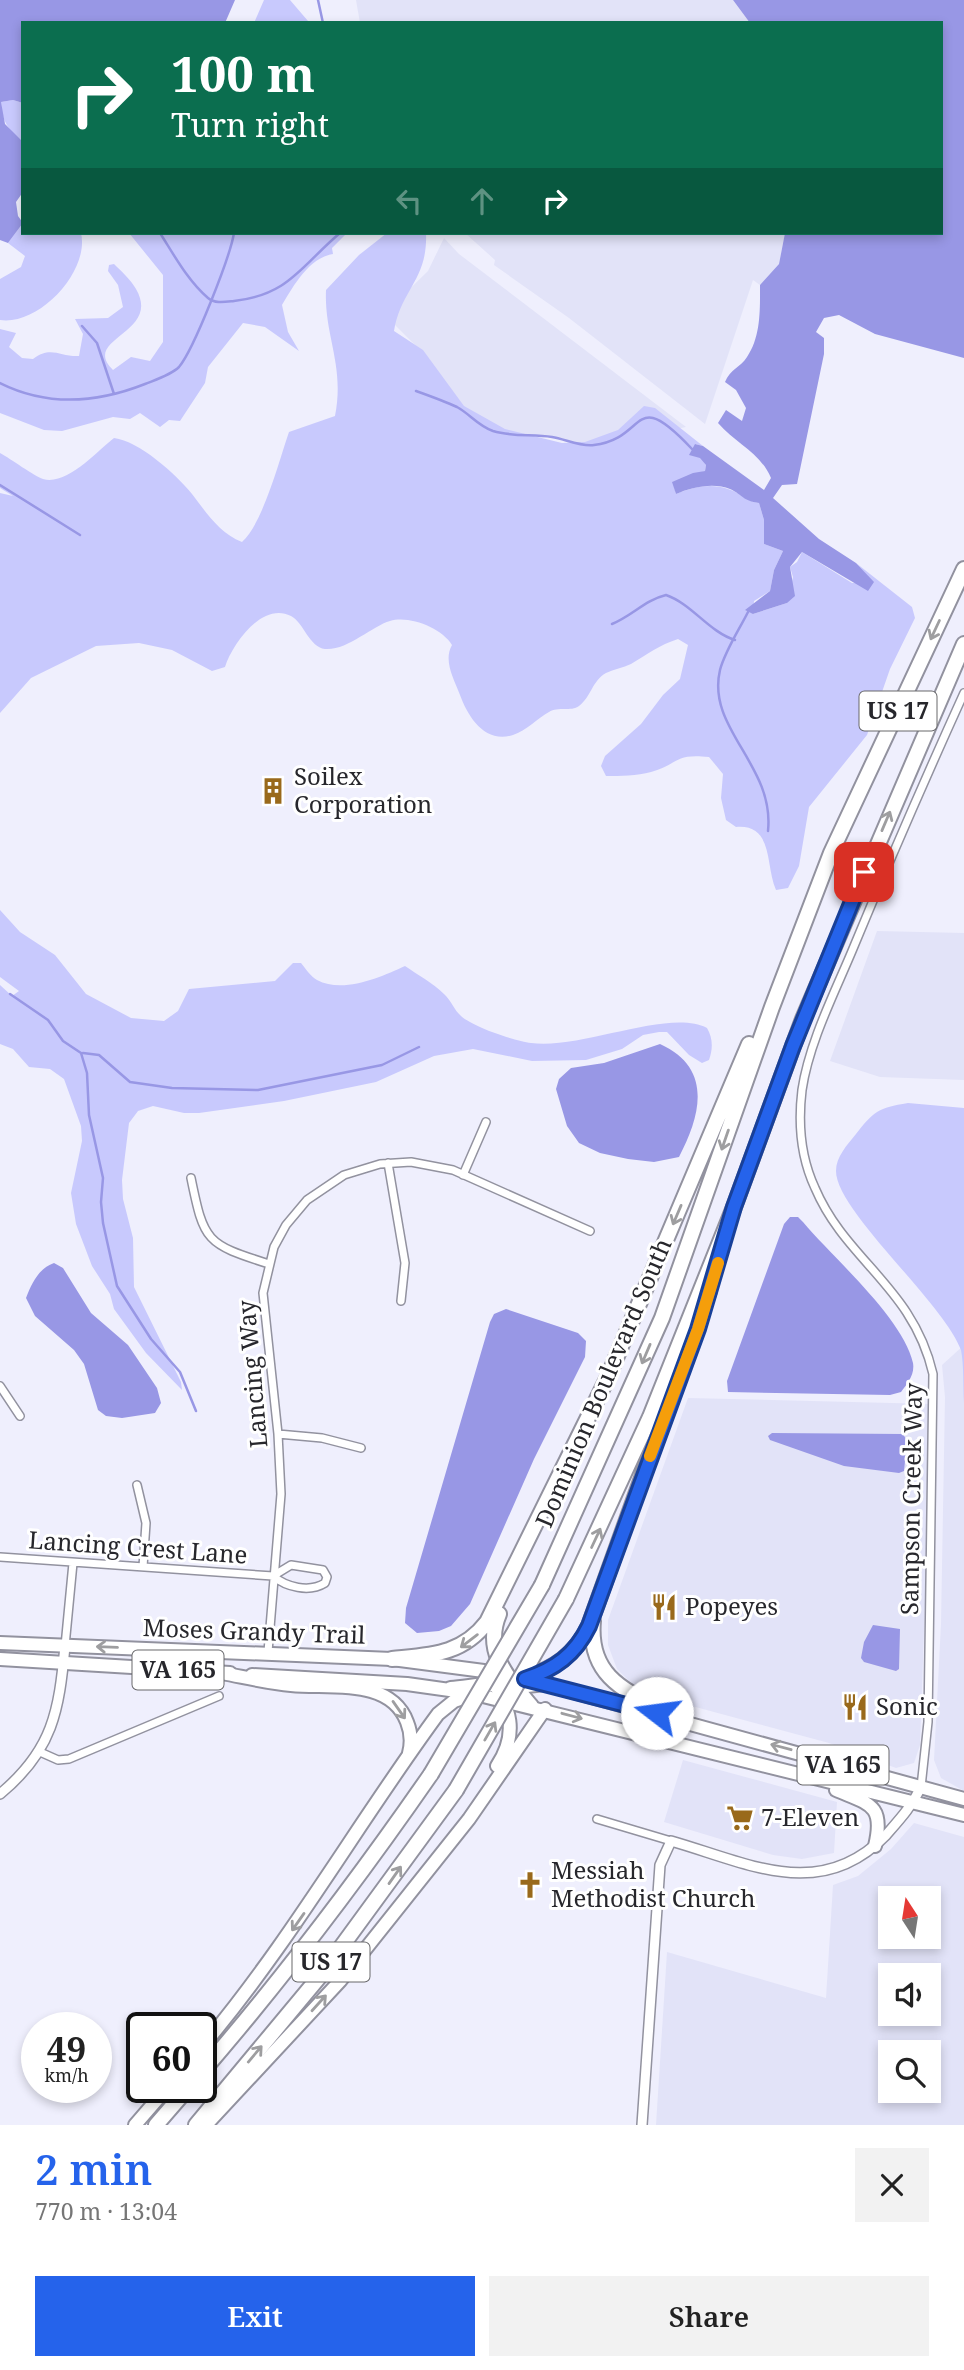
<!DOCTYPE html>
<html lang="en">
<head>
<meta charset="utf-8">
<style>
	body { margin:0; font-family:"Noto Serif",serif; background:#f2f2f2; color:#222; height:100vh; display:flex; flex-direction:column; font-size:26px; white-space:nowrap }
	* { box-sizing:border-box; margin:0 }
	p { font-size:23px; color:#767676 }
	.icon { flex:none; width:38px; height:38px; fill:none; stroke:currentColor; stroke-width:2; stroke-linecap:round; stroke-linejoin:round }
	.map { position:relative; height:2125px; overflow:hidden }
	.sheet { display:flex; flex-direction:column; background:#fff; flex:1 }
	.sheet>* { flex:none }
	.hud { position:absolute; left:21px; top:21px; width:922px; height:214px; border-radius:0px; box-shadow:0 4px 10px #0003; background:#0b6e4f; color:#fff; overflow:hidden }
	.needle { width:46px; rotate:348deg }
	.fabs { position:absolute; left:878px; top:1886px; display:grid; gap:14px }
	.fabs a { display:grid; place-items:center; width:63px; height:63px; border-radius:0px; background:#fff; box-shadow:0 4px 10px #0003; font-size:35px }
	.speed { position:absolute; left:21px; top:2012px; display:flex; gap:14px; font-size:35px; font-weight:700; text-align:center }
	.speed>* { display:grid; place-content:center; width:91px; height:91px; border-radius:50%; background:#fff; box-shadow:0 4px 10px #0003; line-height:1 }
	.speed small { font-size:18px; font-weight:400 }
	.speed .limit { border:4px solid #111; border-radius:10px; background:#fff; color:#111 }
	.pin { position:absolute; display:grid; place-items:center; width:60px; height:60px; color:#fff; margin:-30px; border-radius:14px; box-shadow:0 4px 10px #0006 }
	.me { position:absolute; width:77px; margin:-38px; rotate:285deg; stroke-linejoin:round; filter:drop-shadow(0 0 5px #0008) }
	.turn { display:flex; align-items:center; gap:24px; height:147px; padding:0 35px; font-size:32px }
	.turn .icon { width:91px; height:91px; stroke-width:2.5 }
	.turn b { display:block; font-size:49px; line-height:60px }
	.lanes { display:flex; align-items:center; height:66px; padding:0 35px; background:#0003; justify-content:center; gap:35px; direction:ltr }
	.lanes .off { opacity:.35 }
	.round { display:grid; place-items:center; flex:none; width:74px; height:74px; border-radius:0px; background:#f2f2f2 }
	.head { display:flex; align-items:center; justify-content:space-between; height:119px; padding:0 35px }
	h1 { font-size:42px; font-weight:600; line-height:52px; color:#2563eb }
	.cta { display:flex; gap:14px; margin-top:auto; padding:14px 35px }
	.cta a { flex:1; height:80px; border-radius:0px; background:#2563eb; color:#fff; font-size:28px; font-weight:600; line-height:80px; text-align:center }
	.cta a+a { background:#f2f2f2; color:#222 }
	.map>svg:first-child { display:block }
	.built { fill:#e2e3f8; fill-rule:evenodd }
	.green { fill:#c8c9fd }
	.water { fill:#9897e5 }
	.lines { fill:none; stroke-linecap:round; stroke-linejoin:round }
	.stream { stroke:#9897e5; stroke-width:2.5 }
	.minor-casing { stroke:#92929f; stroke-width:10 }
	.tertiary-casing { stroke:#92929f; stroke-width:12 }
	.primary-casing { stroke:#92929f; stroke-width:16 }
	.trunk-casing { stroke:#92929f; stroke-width:16 }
	.motorway-casing { stroke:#92929f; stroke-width:18 }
	.minor { stroke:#fff; stroke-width:7 }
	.tertiary { stroke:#fff; stroke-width:9 }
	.primary { stroke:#fff; stroke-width:12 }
	.trunk { stroke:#fff; stroke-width:12 }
	.motorway { stroke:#fff; stroke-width:14 }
	.motorway-bridge-casing { stroke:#92929f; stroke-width:18; stroke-linecap:butt }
	.motorway-bridge { stroke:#fff; stroke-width:14 }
	.oneway { stroke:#9e9ea0 }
	.route-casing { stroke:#184099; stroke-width:18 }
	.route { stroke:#2563eb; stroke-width:12 }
	.slow { stroke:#f59e0b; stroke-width:12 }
	.labels { text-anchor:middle; stroke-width:6; stroke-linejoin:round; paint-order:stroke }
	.shield { fill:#fff; stroke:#68686b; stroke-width:2 }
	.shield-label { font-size:23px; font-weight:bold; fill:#27272c }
	.poi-label { font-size:24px; fill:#27272c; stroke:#fff; text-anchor:start }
	.street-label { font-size:24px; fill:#27272c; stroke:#fff }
</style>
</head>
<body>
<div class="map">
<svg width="964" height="2125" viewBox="0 0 964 2125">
	<rect width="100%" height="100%" fill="#efeffd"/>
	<path class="built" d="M356,0H733L750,23H360Z
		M465,233H785L779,264L760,285L753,280L705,424L569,318L494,265L495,260Z
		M444,238L459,254L686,427L591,446L546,436L523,437L474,422L445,387L430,360L384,314L428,271Z
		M877,931L964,933V1080L880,1077L830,1061Z
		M964,1345V1791L941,1778L934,1760L941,1624L945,1397L942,1365Z
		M688,1398L932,1404L920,1745L914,1763L896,1768L829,1743L651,1695L635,1687L617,1669L608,1645V1620Z
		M683,1760L837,1802L834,1853L802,1859L773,1855L664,1822Z
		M914,1823L964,1837V2125H656L667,1952L826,1998L833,1885L858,1876L891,1849ZM891,1899H929V1937H891ZM891,1976H929V2014H891ZM891,2053H929V2091H891Z"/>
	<path class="green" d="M264,0H290L308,21L324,23H254Z
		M13,100L23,103V142C9,131 1,120 1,102Z
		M23,223V233H81C90,271 39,326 0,320V279L21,267L25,256L8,243Z
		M129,233H347L332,248L333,254C309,258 294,285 282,305L288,332L299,351L265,327L243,323L208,367L205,383L180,421L169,420L160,427L140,413L130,419L113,417L62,431L44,430L0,413V329L16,333L9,347L22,358L33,359C51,345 60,357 79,356L83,334L75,319L108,318L123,307L118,285L108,271L109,265L114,264C121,271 131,280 136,289C162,334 80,338 113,370L131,357L150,361L163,342V275Z
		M387,233H426C428,280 401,289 394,331L423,350L464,406L505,429L562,443L585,442L618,430L644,406L655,408L703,446L695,444L706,465L705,471L673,482L676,494C693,487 710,483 728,489C740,492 745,501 759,503L764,520V544L783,551L774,570L770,591L754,601L753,614L787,603L793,577L790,567L797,562L802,552L852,583L873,582L856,563L912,607L915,618L890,669L867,735L809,807L799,866L788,888L776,890C765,865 774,824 736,827L726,820L721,798L723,774L709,757C674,753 679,764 651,772C637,776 620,776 606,776L601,766L605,756L641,724L663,695L680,679L688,645L678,639C659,645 648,654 631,664C623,668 614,669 606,673C592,681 591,697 579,706C571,712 558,706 549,712C538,718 526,731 513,735C485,744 468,717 460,695C454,679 443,661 452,645C442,628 409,615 390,621C372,626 347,651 325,649C309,647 304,623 291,616C262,601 232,645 225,667L212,671L172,650L139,643L96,646L31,678L0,713V493L13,496L0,488V453C11,459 34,476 43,479C67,486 97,451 114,438C139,441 176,474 192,494C206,512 219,533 242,542C263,523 279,461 289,432L335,416C345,365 324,336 326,290L359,255Z
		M0,910L20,932L55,955L86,994L131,1018L164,1021L178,1011L189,989L275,981L293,963H301C305,968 311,977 317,980C343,994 381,977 405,966C418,975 433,983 444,994C451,1000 454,1010 461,1016C473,1027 515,1041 531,1043C581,1050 669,1008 707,1028C713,1038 713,1049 709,1060L702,1063L689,1055L667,1032H659L643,1035L622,1049L586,1060L532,1061L473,1049L434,1056L376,1082L284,1101L199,1113H184L153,1106L138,1111L129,1123L122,1180L123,1199L133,1238L134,1287L181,1382L182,1390L146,1353L114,1309L110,1294L92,1266L76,1224L71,1193L82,1141L81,1126L64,1079L50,1069L29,1067L13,1049L0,1044V985L12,996L19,991L0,977Z
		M908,1103L964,1108V1403C963,1387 964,1365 961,1350C943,1302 836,1211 836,1171C836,1157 847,1145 856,1134C874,1111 878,1108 908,1103Z"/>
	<path class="water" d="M0,0H235L225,23H23V103L13,100L1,102L5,124L23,142V192L16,202L18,216L23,223L8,243L0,240Z
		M733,0H964V358L875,334L839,315L824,318L816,332L824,338V354L797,484L782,485L773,498L819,539L856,563L874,582L868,591L802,552L790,567L795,596L787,603L753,614L745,610L770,591L774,570L783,551L764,544V520L759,503C743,501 743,495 730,489C714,482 691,487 676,494L672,482L693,473L705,471L706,465L700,458L689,455L695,444L703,446L764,490L771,478C760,452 736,444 718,423L726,410L742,421L746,408L736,390L725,382C730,369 740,368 747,357C761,336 760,310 760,285L779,264L785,233H942V23H750Z
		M660,1044C713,1068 701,1115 679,1157L654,1162L628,1159L600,1153L579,1143L567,1126L556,1089L559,1079L571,1068L604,1063Z
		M790,1217H798L803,1222C834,1259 903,1318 913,1363C915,1375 907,1384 901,1392L890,1395L728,1392L727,1381L784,1224Z
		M54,1263L63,1268L91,1313L128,1345L157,1388L161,1403L155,1413L122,1418L106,1416L98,1410L84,1364L74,1350L35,1316L26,1298C32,1283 38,1269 54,1263Z
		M506,1309L578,1333L586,1341L585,1357L534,1459L470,1604L451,1626L439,1631L417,1633L405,1623L406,1608L490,1322L494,1314Z
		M772,1433L903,1434L907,1441L904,1471L899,1473L844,1466L770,1440L768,1436Z
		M873,1625L900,1629L899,1669L896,1671L864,1662L861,1658L864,1642Z"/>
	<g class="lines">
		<path class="stream" d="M318,0L323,23
			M160,233C174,255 188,281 208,298C215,304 225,302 234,301C289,295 301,266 340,233
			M82,326L97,343L114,394
			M0,383C48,407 97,403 145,384C155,380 171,375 179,367C194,349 230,257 234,233
			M416,391C430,396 444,401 457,407C470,414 478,426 493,431C513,437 532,434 552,437C565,439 581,447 594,445C648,439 631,384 692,449
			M0,485L80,535
			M748,612C739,630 725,651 720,670C706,729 775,765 768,831
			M612,624C632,616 645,600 666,595C692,604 709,632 735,640
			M10,994L48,1020L63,1041L81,1053L87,1073L89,1115L103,1178L101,1202L103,1223L117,1286L151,1339L180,1372L196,1411
			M83,1053L99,1055L130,1082L172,1088L258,1090L382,1065L419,1047"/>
		<defs>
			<path id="minor" d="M388,1163L405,1263L401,1301
				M463,1175L486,1122
				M191,1178C204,1242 206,1244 269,1264
				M0,1386L20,1416
				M278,1434L322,1438L361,1448
				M137,1485L146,1523L143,1567
				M0,1557L273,1576
				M291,1565L323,1570L327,1577L325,1583C309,1593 286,1587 273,1576Z
				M65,1646L73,1563
				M268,1652L281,1494L278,1434L263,1293L274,1247L286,1225L307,1200L344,1175L380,1164L411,1162L453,1170L590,1231
				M40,1752L58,1760L69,1759L219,1696
				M921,1787L928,1722L933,1374C913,1287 846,1261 815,1188C801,1158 798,1123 802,1090C809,1043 834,994 852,951C888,864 925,779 964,693
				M597,1819L671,1841"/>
			<path id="tertiary" d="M0,1794C53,1750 59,1711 65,1646
				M642,2125L660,1865L671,1841C748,1863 820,1903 886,1835C900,1819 912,1806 921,1787"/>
			<path id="primary" d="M0,1643L392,1659L499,1673
				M0,1659L230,1673
				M252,1675L407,1684L471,1693L964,1815
				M537,1682L964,1799
				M836,1790C869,1804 885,1804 875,1846"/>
			<path id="trunk" d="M222,1673C244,1677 268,1683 291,1685C329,1689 390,1677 407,1722C411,1732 412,1742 409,1753
				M490,1677C510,1707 519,1733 497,1766
				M509,1688L545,1684
				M201,2048C290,1943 357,1824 438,1714L454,1701L484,1691
				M135,2125L167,2088
				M206,2125L340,1981L469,1819L545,1709"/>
			<path id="motorway" d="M542,1585L662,1318L772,1007L831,853L964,569
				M566,1599L650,1417L734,1207L803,1019L964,644
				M499,1614C483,1652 508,1678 531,1706
				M593,1621C587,1686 640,1695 684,1721
				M392,1659C430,1655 462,1655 487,1622L608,1377L749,1044
				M451,1689C505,1682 563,1682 589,1626L709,1291
				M201,2073C284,1977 359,1878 431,1774
				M156,2125L188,2088
				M196,2125L320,1976L456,1790"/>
		</defs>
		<use href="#minor" class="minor-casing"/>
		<use href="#tertiary" class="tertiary-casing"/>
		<use href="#primary" class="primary-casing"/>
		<use href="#trunk" class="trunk-casing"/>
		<use href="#motorway" class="motorway-casing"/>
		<use href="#minor" class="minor"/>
		<use href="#tertiary" class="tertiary"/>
		<use href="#primary" class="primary"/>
		<use href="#trunk" class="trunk"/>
		<use href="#motorway" class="motorway"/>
		<defs>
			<path id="motorway-bridge" d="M431,1774L542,1585
				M456,1790L566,1599"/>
		</defs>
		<use href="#motorway-bridge" class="motorway-bridge-casing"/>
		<use href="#motorway-bridge" class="motorway-bridge"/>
	</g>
	<defs><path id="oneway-shaft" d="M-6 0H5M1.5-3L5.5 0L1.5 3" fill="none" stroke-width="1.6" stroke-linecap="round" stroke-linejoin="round" transform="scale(1.75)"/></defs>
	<g class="oneway">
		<use href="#oneway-shaft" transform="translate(935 630) rotate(115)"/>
		<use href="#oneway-shaft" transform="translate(886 821) rotate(-67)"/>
		<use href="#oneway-shaft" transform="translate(725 1140) rotate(109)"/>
		<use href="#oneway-shaft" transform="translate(677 1215) rotate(113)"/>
		<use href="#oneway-shaft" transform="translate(646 1354) rotate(113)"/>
		<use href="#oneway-shaft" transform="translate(596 1538) rotate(-65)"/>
		<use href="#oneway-shaft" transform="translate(469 1641) rotate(143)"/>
		<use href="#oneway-shaft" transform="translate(107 1647) rotate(-178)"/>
		<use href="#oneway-shaft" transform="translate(399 1710) rotate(55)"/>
		<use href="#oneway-shaft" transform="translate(572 1716) rotate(15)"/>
		<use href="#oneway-shaft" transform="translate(490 1731) rotate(-60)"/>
		<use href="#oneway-shaft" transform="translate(781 1747) rotate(-165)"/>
		<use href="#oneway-shaft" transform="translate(395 1875) rotate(-55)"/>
		<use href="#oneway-shaft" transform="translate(298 1922) rotate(125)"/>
		<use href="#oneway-shaft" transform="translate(319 2003) rotate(-48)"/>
		<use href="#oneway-shaft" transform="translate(255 2054) rotate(-50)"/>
	</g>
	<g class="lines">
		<defs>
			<path id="route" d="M657,1713L525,1679C555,1669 575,1655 589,1626L698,1329L734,1207L793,1046L864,872"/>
		</defs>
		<use href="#route" class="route-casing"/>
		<use href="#route" class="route"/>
		<path class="slow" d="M650,1456L698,1329L718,1263"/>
	</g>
	<defs>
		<symbol id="building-bare" viewBox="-9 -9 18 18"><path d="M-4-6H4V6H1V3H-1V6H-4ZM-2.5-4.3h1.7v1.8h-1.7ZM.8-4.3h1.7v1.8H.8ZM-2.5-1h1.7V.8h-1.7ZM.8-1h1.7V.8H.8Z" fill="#99691b" stroke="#fff" stroke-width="2.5" paint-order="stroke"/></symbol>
		<symbol id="restaurant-bare" viewBox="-9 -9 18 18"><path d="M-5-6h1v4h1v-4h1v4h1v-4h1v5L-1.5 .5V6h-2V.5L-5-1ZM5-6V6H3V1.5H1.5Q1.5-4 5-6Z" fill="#99691b" stroke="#fff" stroke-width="2.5" paint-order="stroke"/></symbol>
		<symbol id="supermarket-bare" viewBox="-9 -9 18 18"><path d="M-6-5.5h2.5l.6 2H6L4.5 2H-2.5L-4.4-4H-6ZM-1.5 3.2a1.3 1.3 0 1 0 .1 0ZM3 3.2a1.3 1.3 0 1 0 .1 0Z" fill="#99691b" stroke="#fff" stroke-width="2.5" paint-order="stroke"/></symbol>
		<symbol id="church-bare" viewBox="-9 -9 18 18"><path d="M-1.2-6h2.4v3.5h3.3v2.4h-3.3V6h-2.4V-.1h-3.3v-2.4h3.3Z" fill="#99691b" stroke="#fff" stroke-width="2.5" paint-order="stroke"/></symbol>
	</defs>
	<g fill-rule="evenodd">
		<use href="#building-bare" x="254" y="772" width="38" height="38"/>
		<use href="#restaurant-bare" x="645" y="1588" width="38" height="38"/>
		<use href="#restaurant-bare" x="836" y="1688" width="38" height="38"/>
		<use href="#supermarket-bare" x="721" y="1799" width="38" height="38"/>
		<use href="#church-bare" x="511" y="1866" width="38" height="38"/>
	</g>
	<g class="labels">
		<g class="shield">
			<rect x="859.5" y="691.5" width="77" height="39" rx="5"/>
			<rect x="132.5" y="1650.5" width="91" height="39" rx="5"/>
			<rect x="797.5" y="1745.5" width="91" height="39" rx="5"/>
			<rect x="292.5" y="1942.5" width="77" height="39" rx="5"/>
		</g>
		<g class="shield-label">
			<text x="898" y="719">US 17</text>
			<text x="178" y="1678">VA 165</text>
			<text x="843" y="1773">VA 165</text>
			<text x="331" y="1970">US 17</text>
		</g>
		<g class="poi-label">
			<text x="294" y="785">Soilex<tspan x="294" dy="28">Corporation</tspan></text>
			<text x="685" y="1615">Popeyes</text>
			<text x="876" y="1715">Sonic</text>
			<text x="761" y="1826">7-Eleven</text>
			<text x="551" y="1879">Messiah<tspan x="551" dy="28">Methodist Church</tspan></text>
		</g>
		<g class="street-label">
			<text transform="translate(253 1374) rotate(-95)" y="8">Lancing Way</text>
			<text transform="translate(604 1383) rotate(-67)" y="8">Dominion Boulevard South</text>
			<text transform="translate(912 1499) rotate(-89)" y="8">Sampson Creek Way</text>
			<text transform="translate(138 1548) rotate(4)" y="8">Lancing Crest Lane</text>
			<text transform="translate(254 1632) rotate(2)" y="8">Moses Grandy Trail</text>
		</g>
	</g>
</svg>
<div class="fabs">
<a><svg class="needle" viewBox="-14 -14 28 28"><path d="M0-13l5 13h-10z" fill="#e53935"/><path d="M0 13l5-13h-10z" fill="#767676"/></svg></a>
<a><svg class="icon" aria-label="sound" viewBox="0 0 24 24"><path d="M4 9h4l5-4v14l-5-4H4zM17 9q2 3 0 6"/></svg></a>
<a><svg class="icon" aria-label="search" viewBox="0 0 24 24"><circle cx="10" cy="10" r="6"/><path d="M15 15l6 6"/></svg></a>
</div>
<div class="speed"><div>49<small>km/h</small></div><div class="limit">60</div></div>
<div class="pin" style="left:864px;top:872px;background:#d93025"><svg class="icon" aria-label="arrive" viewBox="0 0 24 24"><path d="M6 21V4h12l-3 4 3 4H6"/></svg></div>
<svg class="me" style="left:657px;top:1713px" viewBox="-20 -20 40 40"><circle r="19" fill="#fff"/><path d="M0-13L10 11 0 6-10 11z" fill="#2563eb"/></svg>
<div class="hud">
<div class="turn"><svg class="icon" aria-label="right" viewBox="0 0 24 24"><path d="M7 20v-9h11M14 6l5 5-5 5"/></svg><div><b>100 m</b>Turn right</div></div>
<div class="lanes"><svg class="icon off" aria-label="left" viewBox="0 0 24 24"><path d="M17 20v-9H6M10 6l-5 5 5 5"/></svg><svg class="icon off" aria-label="ahead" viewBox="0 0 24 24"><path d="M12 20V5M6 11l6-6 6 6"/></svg><svg class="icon" aria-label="right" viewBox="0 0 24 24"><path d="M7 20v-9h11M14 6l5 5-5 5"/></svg></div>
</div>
</div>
<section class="sheet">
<div class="head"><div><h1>2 min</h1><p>770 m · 13:04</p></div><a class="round"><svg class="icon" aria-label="close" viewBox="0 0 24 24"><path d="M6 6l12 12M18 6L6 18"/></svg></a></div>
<div class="cta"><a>Exit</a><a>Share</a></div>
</section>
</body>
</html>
